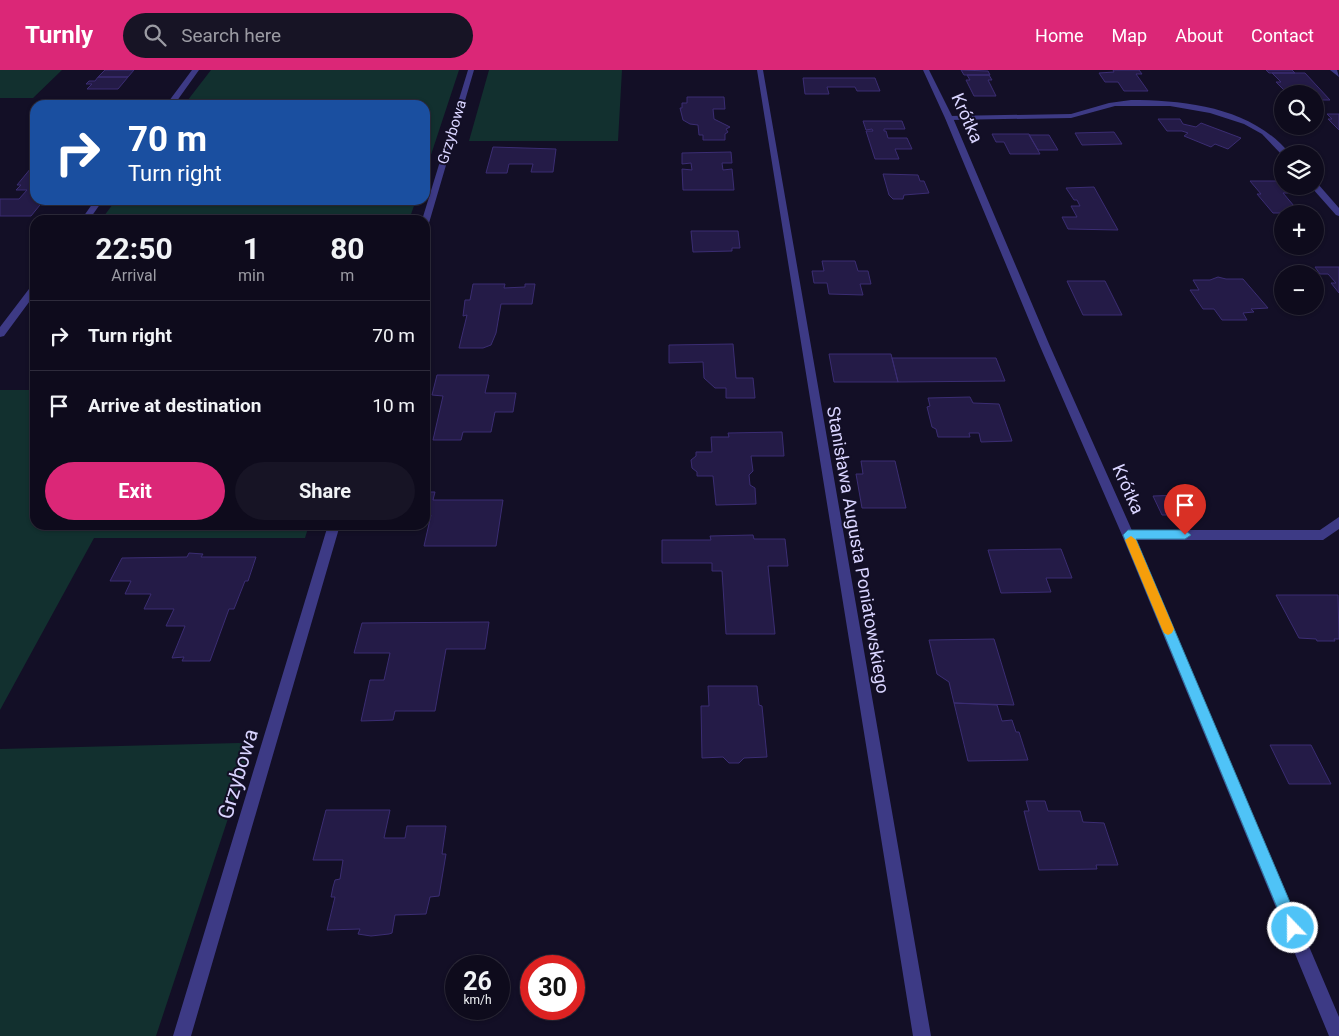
<!DOCTYPE html>
<html lang="en">
<head>
<meta charset="utf-8">
<style>
	body { margin:0; font-family:Roboto,sans-serif; background:#171425; color:#f1f3f6; height:100vh; display:flex; flex-direction:column; font-size:19px; white-space:nowrap }
	* { box-sizing:border-box; margin:0 }
	p { font-size:16px; color:#9b9ba3 }
	.icon { flex:none; width:28px; height:28px; fill:none; stroke:currentColor; stroke-width:2; stroke-linecap:round; stroke-linejoin:round }
	.map { position:relative; flex:1; overflow:hidden }
	.details { position:absolute; left:30px; top:145px; width:400px; height:315px; display:flex; flex-direction:column; background:#0e0b1c; border-radius:15px; box-shadow:0 1px 4px #0004,0 0 0 1px #2e2b3b }
	.details>* { flex:none }
	.banner { position:absolute; left:30px; top:30px; width:400px; height:105px; border-radius:15px; box-shadow:0 1px 4px #0004,0 0 0 1px #2e2b3b; background:#1a4fa0; color:#fff; overflow:hidden }
	.fabs { position:absolute; left:1274px; top:15px; display:grid; gap:10px }
	.fabs a { display:grid; place-items:center; width:50px; height:50px; border-radius:50%; background:#0e0b1c; box-shadow:0 1px 4px #0004,0 0 0 1px #2e2b3b; font-size:25px }
	.speed { position:absolute; left:445px; top:885px; display:flex; gap:10px; font-size:25px; font-weight:700; text-align:center }
	.speed>* { display:grid; place-content:center; width:65px; height:65px; border-radius:50%; background:#0e0b1c; box-shadow:0 1px 4px #0004,0 0 0 1px #2e2b3b; line-height:1 }
	.speed small { font-size:12px; font-weight:400 }
	.speed .limit { border:8px solid #d22; background:#fff; color:#111 }
	.pin { position:absolute; display:grid; place-items:center; width:42px; height:42px; color:#fff; margin:-51px -21px; border-radius:50% 50% 50% 0; rotate:-45deg; box-shadow:0 0 5px #0007 }
	.pin .icon { rotate:45deg }
	.me { position:absolute; width:55px; margin:-28px; rotate:338deg; stroke-linejoin:round; filter:drop-shadow(0 0 4px #0008) }
	.turn { display:flex; align-items:center; gap:18px; height:105px; padding:0 15px; font-size:22px }
	.turn .icon { width:65px; height:65px; stroke-width:2.5 }
	.turn b { display:block; font-size:35px; line-height:42px }
	.eta { display:flex; justify-content:space-evenly; align-items:center; height:85px; text-align:center }
	.eta b { font-size:30px; font-weight:700; line-height:35px }
	.cta { display:flex; gap:10px; margin-top:auto; padding:10px 15px }
	.cta a { flex:1; height:58px; border-radius:30px; background:#db2777; color:#fff; font-size:20px; font-weight:700; line-height:58px; text-align:center }
	.cta a+a { background:#171425; color:#f1f3f6 }
	ul { padding:0; list-style:none }
	li { display:flex; align-items:center; gap:15px; height:70px; padding:0 15px; border-top:1px solid #2e2b3b }
	li div { flex:1 }
	li b { display:block; font-size:19px }
	li em { font-style:normal }
	header { display:flex; align-items:center; gap:30px; box-sizing:border-box; height:70px; padding:0 25px; background:#db2777; color:#fff }
	header strong { font-size:24px }
	nav { display:flex; gap:28px; margin-inline-start:auto; font-size:18px }
	.search { width:350px; height:45px; background:#171425; display:flex; align-items:center; gap:12px; box-sizing:border-box; padding:0 18px; border-radius:28px; color:#9b9ba3; font-size:19px }
	.map>svg:first-child { display:block }
	.green { fill:#12302f }
	.building { fill:#241b47; stroke:#3b2d73 }
	.lines { fill:none; stroke-linecap:round; stroke-linejoin:round }
	.service { fill:#3d3a85; fill-rule:evenodd }
	.minor { fill:#3d3a85; fill-rule:evenodd }
	.route { fill:#4fc3f7; stroke:#337fa1 }
	.slow { fill:#f59e0b }
	.labels { text-anchor:middle; stroke-width:4; stroke-linejoin:round; paint-order:stroke }
	.far-street-label { font-size:15px; fill:#d9d4ff; stroke:#130f26 }
	.street-label { font-size:18px; fill:#d9d4ff; stroke:#130f26 }
	.near-street-label { font-size:21px; fill:#d9d4ff; stroke:#130f26 }
</style>
</head>
<body>
<header>
<strong>Turnly</strong>
<div class="search"><svg class="icon" aria-label="search" viewBox="0 0 24 24"><circle cx="10" cy="10" r="6"/><path d="M15 15l6 6"/></svg>Search here</div>
<nav><a>Home</a><a>Map</a><a>About</a><a>Contact</a></nav>
</header>
<div class="map">
<svg width="1339" height="966" viewBox="0 0 1339 966">
	<rect width="100%" height="100%" fill="#130f26"/>
	<path class="green" d="M0,0H62L33,28H0Z
		M211,0H459L425,103V35H184Z
		M489,0H622L618,71H469Z
		M116,130H416L409,150H101Z
		M0,320H35V455H309L305,468H94L0,640Z
		M239,673L252,676L156,966H0V679Z"/>
	<path class="building" d="M105,0H134L128,7H98Z
		M961,0L988,1L990,5H964Z
		M1113,0H1139L1142,4H1136L1148,21H1124L1118,12H1105L1099,3L1114,2Z
		M1266,0H1292L1295,3H1269Z
		M1272,3H1305L1330,30H1315V24L1285,21L1276,12H1281Z
		M967,5H989L992,10H988L996,26H974L966,10H970Z
		M98,7H128L118,19H87L92,14H86L89,11H95Z
		M803,8H875L880,21H857L855,17H827L829,24H805Z
		M687,27H724L725,39H713L714,49L730,57L726,59L728,62L725,64V70H703V65H699L698,55L690,54L683,50L680,38H682V33H687Z
		M1327,44H1339V60L1328,49H1332Z
		M1158,49H1180L1183,54L1196,57L1201,53L1241,68L1228,79L1215,74L1211,77L1184,66L1188,63L1182,61H1167Z
		M863,51H902L905,59H884V61H886L888,68H907L912,79H895L899,89H875L866,61H873L872,59L866,60Z
		M1114,62L1122,74L1082,75L1075,63Z
		M992,64H1029L1040,84H1010L1004,72H996Z
		M1029,65H1049L1058,80H1038Z
		M493,77L556,79L553,102H531L533,94H509L507,103H486Z
		M731,82L732,93H722L723,100L732,99L734,120H683L682,99L692,100L691,93L682,94V83Z
		M31,98H35V130H47H44L31,146H0V129H19L27,120H16L21,115H17Z
		M883,104L918,105L920,111H924L929,123L904,125L903,129H893L889,125Z
		M1250,111H1277L1288,123H1283L1300,143H1273L1257,124H1261Z
		M1094,117L1118,160L1068,159L1062,147H1077L1071,136H1080L1077,130H1074L1066,118Z
		M691,161H738L740,178H732V181L693,182Z
		M822,191H855L858,201H868L871,214H860L863,225L829,224L827,213H814L812,201H824Z
		M1315,197H1339V223L1331,213H1336L1328,204H1320Z
		M1218,207L1226,209H1243L1268,238L1251,239L1254,242L1243,243L1247,250H1222L1214,239H1203L1190,220H1199L1193,210H1210Z
		M1067,211H1105L1122,245H1083Z
		M473,214H505L504,218L525,217V214H535L532,234H501L496,263L491,275L483,278H459L467,245L463,246L465,230H470Z
		M733,274L736,308H753L755,328H726V318H715L704,308L703,292L669,293V275Z
		M829,284H891L898,312H834Z
		M892,288H996L1005,311L898,312Z
		M437,305H489L485,323H516L513,342H495L491,362H463L461,370H433L443,326L432,325Z
		M970,327L973,333L999,334L1012,371L981,372L979,363H969L970,367H938L936,359L932,357L927,337L930,336L928,328Z
		M782,362L784,386H751L753,401L749,405L750,415L755,418L756,434L716,435L713,406H697V402L692,398L691,390L696,386V382H712L711,367H729L728,363Z
		M861,391H895L906,438H862L856,404H863Z
		M425,422H435L433,430H503L496,476H424L431,445H425Z
		M1183,425L1193,445H1162L1153,426Z
		M753,465L754,469H785L788,496H768L775,564H726L722,501H712V493H662V470H711L710,466Z
		M1061,479L1072,508H1046L1051,522L1001,523L988,480Z
		M189,483L203,484L201,487H256L248,511H245L234,539H229L210,591H182L184,587L172,588L185,556H166L174,539H144L151,524H125L131,511H110L122,488L187,487Z
		M1276,525H1338L1339,569H1334L1335,571H1317L1316,569L1299,568Z
		M489,552L485,579H446L435,641H395L393,650L361,651L370,610H384L390,583H354L362,553Z
		M994,569L1014,635L954,633L949,612L937,604L929,570Z
		M708,616H757L759,635L762,636L767,687L744,688L739,693H729L723,687L702,688L701,636H709Z
		M954,633L997,635L1002,651L1012,650L1016,662H1019L1028,690L968,691Z
		M1270,675H1311L1331,714H1289Z
		M1026,731H1045L1048,741H1080L1083,752L1104,753L1118,795H1096L1097,799L1039,800L1024,741H1029Z
		M326,740H390L384,768H405L407,756H446L442,784H446L439,826L430,827L426,844L395,845L392,863L389,864L371,866L358,864L360,859L327,860L335,827H331L333,817L335,810L340,809L343,790H313Z"/>
	<g class="lines">
		<path class="service" d="M1131,30C1187,30 1253,38 1290,84L1282,85L1262,64L1244,54L1210,43L1170,36H1115L1071,48L949,50L945,48L949,46L1071,44L1109,33Z
			M1315,114H1318L1339,138V146L1336,145L1312,118L1311,116H1315Z
			M1339,447V459L1323,470H1128L1124,468L1122,465L1124,462L1128,460H1320Z"/>
		<path class="minor" d="M192,0H199L174,35H166Z
			M468,0H474L429,153L425,156V150H422Z
			M757,0H763L931,966H913Z
			M923,0H929L953,48L1049,274L1134,465L1339,947V966H1329L1122,465L1039,274L945,48Z
			M1330,0H1337L1339,7Z
			M95,130H103L89,150H81Z
			M35,214V224L4,266L0,267V257L32,215Z
			M328,455H340L191,966H173Z"/>
	</g>
	<path class="route" d="M1128,460H1185L1191,465L1185,469H1136L1301,858L1298,864L1293,866L1288,864L1123,465Z"/>
	<path class="slow" d="M1131,466L1136,470L1174,559L1172,563L1168,565L1164,563L1162,559L1125,470Z"/>
	<g class="labels">
		<g class="far-street-label">
			<text transform="translate(452 62) rotate(-73)" y="5">Grzybowa</text>
		</g>
		<g class="street-label">
			<text transform="translate(967 48) rotate(66)" y="6">Krótka</text>
			<text transform="translate(1128 419) rotate(66)" y="6">Krótka</text>
			<text transform="translate(858 480) rotate(80)" y="6">Stanisława Augusta Poniatowskiego</text>
		</g>
		<g class="near-street-label">
			<text transform="translate(238 704) rotate(-73)" y="7">Grzybowa</text>
		</g>
	</g>
</svg>
<div class="fabs">
<a><svg class="icon" aria-label="search" viewBox="0 0 24 24"><circle cx="10" cy="10" r="6"/><path d="M15 15l6 6"/></svg></a>
<a><svg class="icon" aria-label="layers" viewBox="0 0 24 24"><path d="M12 4l9 5-9 5-9-5zM3 14l9 5 9-5"/></svg></a>
<a>+</a>
<a>−</a>
</div>
<div class="speed"><div>26<small>km/h</small></div><div class="limit">30</div></div>
<div class="pin" style="left:1185px;top:465px;background:#d93025"><svg class="icon" aria-label="arrive" viewBox="0 0 24 24"><path d="M6 21V4h12l-3 4 3 4H6"/></svg></div>
<svg class="me" style="left:1293px;top:858px" viewBox="-20 -20 40 40"><circle r="17" fill="#4fc3f7" stroke="#fff" stroke-width="3"/><path d="M0-11L8 9 0 5-8 9z" fill="#fff"/></svg>
<div class="banner">
<div class="turn"><svg class="icon" aria-label="right" viewBox="0 0 24 24"><path d="M7 20v-9h11M14 6l5 5-5 5"/></svg><div><b>70 m</b>Turn right</div></div>
</div>
<section class="details">
<div class="eta">
<div><b>22:50</b><p>Arrival</p></div>
<div><b>1</b><p>min</p></div>
<div><b>80</b><p>m</p></div>
</div>
<ul>
<li><svg class="icon" aria-label="right" viewBox="0 0 24 24"><path d="M7 20v-9h11M14 6l5 5-5 5"/></svg><div><b>Turn right</b></div><em>70 m</em></li>
<li><svg class="icon" aria-label="arrive" viewBox="0 0 24 24"><path d="M6 21V4h12l-3 4 3 4H6"/></svg><div><b>Arrive at destination</b></div><em>10 m</em></li>
</ul>
<div class="cta"><a>Exit</a><a>Share</a></div>
</section>
</div>
</body>
</html>
